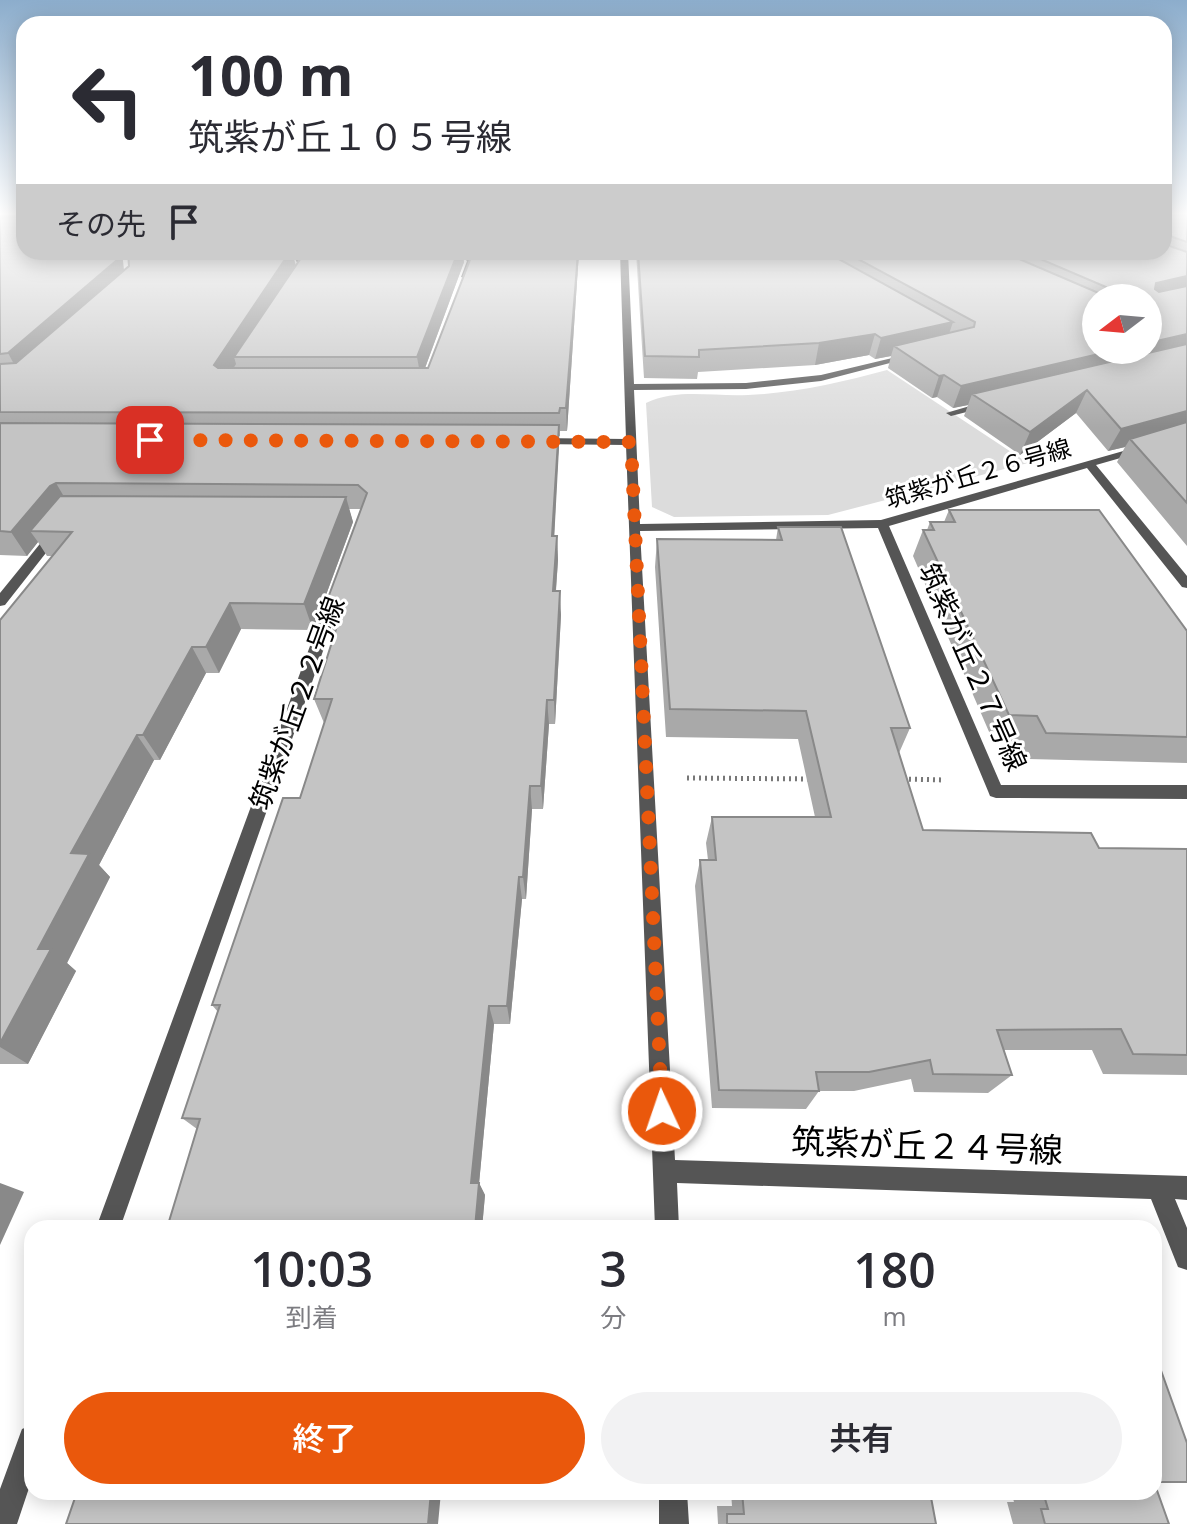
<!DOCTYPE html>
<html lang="ja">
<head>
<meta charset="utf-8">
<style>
	body { margin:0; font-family:"Open Sans","Noto Sans JP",sans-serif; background:#f2f2f3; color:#2b2b33; height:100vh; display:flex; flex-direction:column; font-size:30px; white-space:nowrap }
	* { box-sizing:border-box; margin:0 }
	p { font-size:26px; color:#7c7c81 }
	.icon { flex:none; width:44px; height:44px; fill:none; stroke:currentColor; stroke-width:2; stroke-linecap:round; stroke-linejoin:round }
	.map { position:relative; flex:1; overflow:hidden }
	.drawer { position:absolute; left:24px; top:1220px; width:1138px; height:280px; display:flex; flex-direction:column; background:#fff; border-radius:24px; box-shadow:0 4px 20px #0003 }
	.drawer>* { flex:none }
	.top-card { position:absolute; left:16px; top:16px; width:1156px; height:244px; border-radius:24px; box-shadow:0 4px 20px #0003; background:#fff; color:#2b2b33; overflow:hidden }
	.needle { width:52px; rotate:254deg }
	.controls { position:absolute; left:1082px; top:284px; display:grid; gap:16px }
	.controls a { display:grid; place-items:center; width:80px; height:80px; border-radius:50%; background:#fff; box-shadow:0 4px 20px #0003; font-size:40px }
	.pin { position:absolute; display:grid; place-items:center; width:68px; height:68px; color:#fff; margin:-34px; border-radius:16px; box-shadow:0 4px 12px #0006 }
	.me { position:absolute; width:88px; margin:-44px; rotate:357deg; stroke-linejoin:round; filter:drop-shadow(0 0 6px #0008) }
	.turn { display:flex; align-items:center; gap:28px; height:168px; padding:0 40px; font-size:36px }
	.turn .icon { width:104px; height:104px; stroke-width:2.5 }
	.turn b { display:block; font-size:56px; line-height:68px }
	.then { display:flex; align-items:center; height:76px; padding:0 40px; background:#0003; gap:16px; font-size:30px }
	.eta { display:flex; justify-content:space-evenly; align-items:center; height:136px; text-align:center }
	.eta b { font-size:48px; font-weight:600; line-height:56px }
	.primary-button { display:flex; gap:16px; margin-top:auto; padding:16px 40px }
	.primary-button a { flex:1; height:92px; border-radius:48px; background:#ea580c; color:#fff; font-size:32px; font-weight:600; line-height:92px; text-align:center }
	.primary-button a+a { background:#f2f2f3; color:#2b2b33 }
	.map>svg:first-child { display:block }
	.green { fill:#dcdcdc }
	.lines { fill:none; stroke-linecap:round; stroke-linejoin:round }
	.path { stroke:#777; stroke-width:5; stroke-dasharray:2 4; stroke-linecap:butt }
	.street { fill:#555; fill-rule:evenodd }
	.wall { fill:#a9a9a9 }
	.shaded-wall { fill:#898989 }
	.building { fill:#c4c4c4; stroke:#898989; stroke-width:2 }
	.route { stroke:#ea580c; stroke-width:14; stroke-dasharray:0 25.2 }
	.labels { text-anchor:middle; stroke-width:6; stroke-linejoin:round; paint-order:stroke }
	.far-street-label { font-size:24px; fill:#000; stroke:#fff }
	.street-label { font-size:28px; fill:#000; stroke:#fff }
	.near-street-label { font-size:34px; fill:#000; stroke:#fff }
</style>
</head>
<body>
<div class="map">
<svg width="1187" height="1524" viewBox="0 0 1187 1524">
	<rect width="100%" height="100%" fill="#fff"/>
	<path class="green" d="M887,370L1028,463L828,515L674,517L652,507L646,403C677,388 714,397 748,395C796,393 842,382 887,370Z"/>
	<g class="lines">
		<path class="path" d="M687,778L813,779
			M903,779L945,780"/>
		<path class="street" d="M291,252H299L308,268L297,280L293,278L300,268Z
			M458,252H466L475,261L468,279L461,277L467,261Z
			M620,252H628L634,384L746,383L821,375L909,354L913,357L821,381L746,389L634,390L640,524L881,520L1141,446L1146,449L1145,451L1096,465L1187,576V588L1182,587L1087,468L889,526L1001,785H1187V799L996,798L990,796L988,791L878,528L640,531L675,1160L1187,1176V1200L1175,1199L1187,1228V1270L1178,1267L1151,1199L677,1183L679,1228H655L626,445L537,444L532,441L537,438L626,439Z
			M987,401L990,402V406L951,416L946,413Z
			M56,528L60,529V535L5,605L0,606V593L52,529Z
			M335,593L342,597L120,1228H96L328,597Z
			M32,1425V1479L17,1524H0V1489L22,1429Z
			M659,1492H687L689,1524H659Z"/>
	</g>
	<path class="wall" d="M0,215L124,270L292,252L296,265L303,254L302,252H462L464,262L425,368H428L472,254L470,252H579L567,431H560V436H559L554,536H557L558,560L556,591L561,615L555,724H549L543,809H532L526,899H522L510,1024H494L479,1183L485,1195L482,1228H167L197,1129L182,1118L218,1012L212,1005L300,798L324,723L314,699L335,631H333L325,606L361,509H349L353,522L313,630L241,629L219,673H206L160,760H154L99,865L110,877L67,963L76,971L28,1064H0V620L52,556H47L38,542L27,556L0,555Z
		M1164,215H1187V546L1117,462L1125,447L1108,451L1076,413L1020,455L964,416L968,405L953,408L937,397L932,398L888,368L891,356L875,359L869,355L815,365L698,372L697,379L644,378L636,252H1164Z
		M949,510L1187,631V763L1029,759L1020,742L993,741L913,556L923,530H927L930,522H944Z
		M778,527L910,728L899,753L923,830L1099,848L1187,849V1075L1103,1074L1092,1050H1004L1012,1075L988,1093L914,1092L911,1079L854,1091H819L806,1109L712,1108L695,886L700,860H708L706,843L712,817H815L798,739L666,737L655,567L657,539L776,540Z
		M1154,1482L1169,1524H1013L1007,1502H1014L1011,1492H1154Z
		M731,1492H930L936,1524H718L717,1506H732Z"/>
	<path class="shaded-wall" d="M0,215H19L0,228Z
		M116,252H122L125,279L20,375L8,353Z
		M290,252H292L296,268L234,357L236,364L222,387L214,365Z
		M458,252H462L464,262L421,379L417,357Z
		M578,252H579L567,431L566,408Z
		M1187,276V293L1148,303L1156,283Z
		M953,322L946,343L894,346L891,356L875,359L881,338Z
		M875,334L869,355L815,365L819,343Z
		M1187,334V352L972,394L968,405L953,408L961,386L1116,350H1148V343Z
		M944,375L937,397L932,398L939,376Z
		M1087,390L1076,413L1020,455L1030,432Z
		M1187,411V430L1130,439L1125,447L1108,451L1121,429Z
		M559,425V448L553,560L552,536Z
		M56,483L70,507L30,531L38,542L27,556L11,532L50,486Z
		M346,497L353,522L313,630L304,604Z
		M557,536L558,560L554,615L553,591Z
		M560,591L561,615L555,724L554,700Z
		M230,603L241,629L219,673L206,647Z
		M192,647L206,673L160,760L143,735Z
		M547,700L549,724L543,809L541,786Z
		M137,735L154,760L99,865L110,877L67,963L76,971L28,1064L0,1047V1043L38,949L71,853Z
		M530,786L532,809L526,899L523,877Z
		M519,877L522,899L510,1024L507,1006Z
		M489,1006L494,1024L478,1195L471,1183Z
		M0,1183L24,1192L0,1245Z
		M479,1183L485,1195L482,1228H475Z
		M431,1492H441L438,1524H428Z"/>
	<path class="building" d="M18,215H24V252H116L117,260L8,353L0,354V218L16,217Z
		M1164,215H1187V242L1164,234Z
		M1164,244L1187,252V276L1156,283L1155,289L1159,292L1187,286V334L1148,343V298H1096V350H1116L961,386L944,375L939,376L894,346L974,327L975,322L845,252H1003L1108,297L1106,287L1024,252H1164Z
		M128,252H290L214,365L218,368H428L473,252H578L566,408H560L559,413L0,412V364L16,363L129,266Z
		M305,252H458L417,357H234Z
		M638,252H826L953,322L881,338L875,334L819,343L699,350V357L645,356Z
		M1187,344V411L1121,429L1087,390L1030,432L972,394Z
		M1187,422V503L1130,439Z
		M0,423L559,425L552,536H557L553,591H560L554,700H547L541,786H530L523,877H519L507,1006H489L471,1183H479L475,1228H167L200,1119L182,1118L220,1005H212L283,798H300L332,699H314L343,607L325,606L367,493L358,485L56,483L50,486L11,532L0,531Z
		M60,496L346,497L304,604L230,603L206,647H192L143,735H137L71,853L89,854L38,949H51L0,1043V620L72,532L30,531Z
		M949,510H1099L1187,631V737L1046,733L1037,716L1009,715L923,530H934L930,522H955Z
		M778,527H841L910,728H891L923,830L1091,833L1099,848L1187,849V1055L1133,1054L1121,1029L997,1030L1012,1075L933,1074L930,1060L869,1072H816L819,1091L719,1090L700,860H716L712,817H831L806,711L670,709L657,539L782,540Z
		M1154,1351L1187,1443V1482H1154L1169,1524H1045L1041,1509H1048L1043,1492H1154Z
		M77,1492H431L428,1524H66Z
		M742,1492H930L936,1524H727V1514H744Z"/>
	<linearGradient id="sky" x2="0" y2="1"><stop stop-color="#8cadcc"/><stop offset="0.5" stop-color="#fff"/><stop offset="1" stop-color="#fff" stop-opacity="0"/></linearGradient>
	<rect width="1187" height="428" fill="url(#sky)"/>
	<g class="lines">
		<path class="route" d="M150,440L631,442L662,1111"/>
	</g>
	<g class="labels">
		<g class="far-street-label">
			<text transform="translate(978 474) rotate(-16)" y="8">筑紫が丘２６号線</text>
		</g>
		<g class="street-label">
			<text transform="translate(973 667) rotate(66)" y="10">筑紫が丘２７号線</text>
			<text transform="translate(297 703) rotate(-70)" y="10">筑紫が丘２２号線</text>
		</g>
		<g class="near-street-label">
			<text transform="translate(927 1146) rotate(2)" y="12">筑紫が丘２４号線</text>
		</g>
	</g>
</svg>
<div class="controls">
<a><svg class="needle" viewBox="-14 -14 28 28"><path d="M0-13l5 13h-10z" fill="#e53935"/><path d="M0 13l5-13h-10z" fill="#7c7c81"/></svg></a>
</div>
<div class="pin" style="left:150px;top:440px;background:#d93025"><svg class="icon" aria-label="arrive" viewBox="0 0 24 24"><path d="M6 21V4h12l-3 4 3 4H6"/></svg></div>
<svg class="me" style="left:662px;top:1111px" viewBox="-20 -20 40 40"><circle r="17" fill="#ea580c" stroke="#fff" stroke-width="3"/><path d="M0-11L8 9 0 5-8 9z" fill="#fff"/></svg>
<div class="top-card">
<div class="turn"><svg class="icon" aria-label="left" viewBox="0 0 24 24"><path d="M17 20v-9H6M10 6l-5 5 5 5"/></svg><div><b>100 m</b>筑紫が丘１０５号線</div></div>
<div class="then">その先<svg class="icon" aria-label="arrive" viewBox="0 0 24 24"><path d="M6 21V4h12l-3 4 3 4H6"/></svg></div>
</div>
<section class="drawer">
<div class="eta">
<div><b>10:03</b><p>到着</p></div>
<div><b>3</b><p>分</p></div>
<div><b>180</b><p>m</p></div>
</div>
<div class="primary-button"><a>終了</a><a>共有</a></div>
</section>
</div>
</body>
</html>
